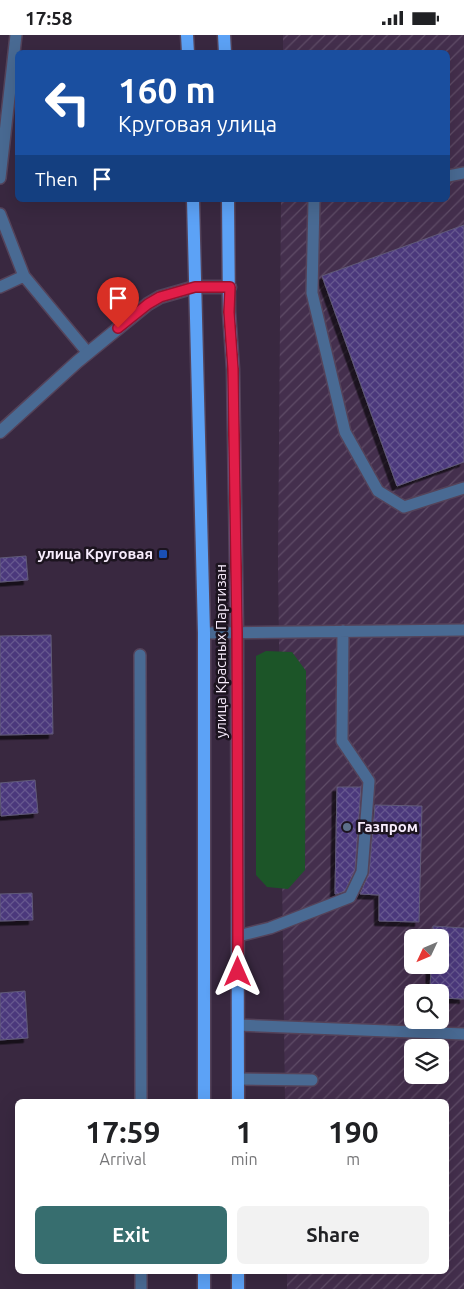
<!DOCTYPE html>
<html lang="en">
<head>
<meta charset="utf-8">
<style>
	body { margin:0; font-family:Ubuntu,sans-serif; background:#f2f2f2; color:#202124; height:100vh; display:flex; flex-direction:column; font-size:19px; white-space:nowrap }
	* { box-sizing:border-box; margin:0 }
	p { font-size:16px; color:#757577 }
	.icon { flex:none; width:28px; height:28px; fill:none; stroke:currentColor; stroke-width:2; stroke-linecap:round; stroke-linejoin:round }
	.map { position:relative; flex:1; overflow:hidden }
	.sheet { position:absolute; left:15px; top:1064px; width:434px; height:175px; display:flex; flex-direction:column; background:#fff; border-radius:8px; box-shadow:0 5px 20px #0002 }
	.sheet>* { flex:none }
	.guide { position:absolute; left:15px; top:15px; width:435px; height:152px; border-radius:8px; box-shadow:0 5px 20px #0002; background:#1a4fa0; color:#fff; overflow:hidden }
	.needle { width:32px; rotate:226deg }
	.controls { position:absolute; left:404px; top:894px; display:grid; gap:10px }
	.controls a { display:grid; place-items:center; width:45px; height:45px; border-radius:8px; background:#fff; box-shadow:0 5px 20px #0002; font-size:25px }
	.pin { position:absolute; display:grid; place-items:center; width:42px; height:42px; color:#fff; margin:-51px -21px; border-radius:50% 50% 50% 0; rotate:-45deg; box-shadow:0 0 5px #0007 }
	.pin .icon { rotate:45deg }
	.me { position:absolute; width:55px; margin:-28px; rotate:0deg; stroke-linejoin:round; filter:drop-shadow(0 0 4px #0008) }
	.turn { display:flex; align-items:center; gap:18px; height:105px; padding:0 20px; font-size:22px }
	.turn .icon { width:65px; height:65px; stroke-width:2.5 }
	.turn b { display:block; font-size:35px; line-height:42px }
	.then { display:flex; align-items:center; height:48px; padding:0 20px; background:#0003; gap:10px; font-size:19px }
	.eta { display:flex; justify-content:space-evenly; align-items:center; height:85px; text-align:center }
	.eta b { font-size:30px; font-weight:700; line-height:35px }
	.cta { display:flex; gap:10px; margin-top:auto; padding:10px 20px }
	.cta a { flex:1; height:58px; border-radius:8px; background:#376e6f; color:#fff; font-size:20px; font-weight:700; line-height:58px; text-align:center }
	.cta a+a { background:#f2f2f2; color:#202124 }
	.status { display:flex; justify-content:space-between; align-items:center; height:35px; padding:0 25px; background:#fff; direction:ltr }
	.status svg { height:14px; fill:currentColor }
	.map>svg:first-child { display:block }
	.industrial { fill:url(#industrial-furrows); fill-rule:evenodd }
	.green { fill:#1c5528 }
	.building { fill:url(#building-cross-hatch); stroke:#605a78; filter:url(#shadow) }
	.lines { fill:none; stroke-linecap:round; stroke-linejoin:round }
	.lane-casing { stroke:#54435a; stroke-width:14 }
	.street-casing { stroke:#54435a; stroke-width:15 }
	.primary-casing { stroke:#54435a; stroke-width:15 }
	.lane { stroke:#496a93; stroke-width:11 }
	.street { stroke:#496a93; stroke-width:12 }
	.primary { stroke:#5ca2f6; stroke-width:12 }
	.route-casing { stroke:#92132f; stroke-width:12 }
	.route { stroke:#e11d48; stroke-width:9 }
	.transit-dot { fill:#1a4fb4; stroke:#1c141f; stroke-width:2 }
	.service-dot { fill:#5c6f8a; stroke:#1c141f; stroke-width:2 }
	.labels { text-anchor:middle; stroke-width:5; stroke-linejoin:round; paint-order:stroke }
	.poi-label { font-size:15px; font-weight:bold; fill:#f7ecfc; stroke:#1c141f; text-anchor:end }
	.street-label { font-size:15px; fill:#f7ecfc; stroke:#1c141f }
</style>
</head>
<body>
<div class="status"><b>17:58</b><svg viewBox="0 0 49 12"><path d="M0 12V9h3v3zM5 12V6h3v6zM10 12V3h3v9zM15 12V0h3v12zM26 1h20v11H26zM47 4h2v5h-2z"/></svg></div>
<div class="map">
<svg width="464" height="1254" viewBox="0 0 464 1254">
	<defs>
		<pattern id="industrial-furrows" width="10" height="10" patternUnits="userSpaceOnUse" patternTransform="scale(1.25)"><rect width="10" height="10" fill="#442f4d"/><path d="M-1 1l2-2M0 10L10 0M9 11l2-2" fill="none" stroke="#604d68"/></pattern>
		<pattern id="building-cross-hatch" width="8" height="8" patternUnits="userSpaceOnUse" patternTransform="scale(1.25)"><rect width="8" height="8" fill="#4b397b"/><path d="M0 0l8 8M0 8l8-8" fill="none" stroke="#66568f"/></pattern>
		<filter id="shadow"><feDropShadow dx="-4.5" dy="4.5" stdDeviation="0" flood-color="#0009"/></filter>
	</defs>
	<rect width="100%" height="100%" fill="#392840"/>
	<path class="industrial" d="M283,0H464V1254H287V1236H446V1066H285L278,531L281,165H448V18L283,17ZM412,902H440V930H412ZM412,958H440V985H412ZM412,1012H440V1040H412Z"/>
	<path class="green" d="M266,616L292,617L306,636L305,835L288,854L267,852L256,840V621Z"/>
	<path class="building" d="M464,190V427L397,451L322,241Z
		M26,521L28,545L0,547V523Z
		M51,600L53,699L0,700V601Z
		M35,745L38,778L1,781L0,748Z
		M337,752H361L355,835L345,856L337,859H335Z
		M375,770L422,771L419,887L379,886V860L360,859L369,838Z
		M32,858L33,885L0,886V859Z
		M433,891L464,893V964L440,963V958H430L431,930H440V902H432Z
		M25,956L28,1003L0,1005V958Z"/>
	<g class="lines">
		<defs>
			<path id="lane" d="M448,141L464,138
				M0,143L16,0
				M314,165L312,258L345,397L378,456L404,472L464,453
				M0,179L24,241L88,318
				M0,252L24,241
				M204,598L464,595
				M140,620L141,1066
				M238,901L270,893L350,862L362,837L369,746L342,706L343,596
				M238,990L464,999
				M238,1044L312,1045
				M141,1236V1254"/>
			<path id="street" d="M0,397L77,327L148,269L160,262L195,252"/>
			<path id="primary" d="M187,0L188,18
				M224,0L225,18
				M193,165L204,598V1066
				M228,165L229,277L233,334L237,597L238,1066
				M195,252H230
				M204,1236V1254
				M238,1236V1254"/>
		</defs>
		<use href="#lane" class="lane-casing"/>
		<use href="#street" class="street-casing"/>
		<use href="#primary" class="primary-casing"/>
		<use href="#lane" class="lane"/>
		<use href="#street" class="street"/>
		<use href="#primary" class="primary"/>
	</g>
	<g class="lines">
		<defs>
			<path id="route" d="M118,293L148,269L160,262L195,252H230L229,277L233,334L237,597L238,937"/>
		</defs>
		<use href="#route" class="route-casing"/>
		<use href="#route" class="route"/>
	</g>
	<rect class="transit-dot" x="158" y="514" width="10" height="10" rx="2.5"/>
	<circle class="service-dot" cx="347" cy="792" r="5"/>
	<g class="labels">
		<g class="poi-label">
			<text x="153" y="524">улица Круговая</text>
			<text x="357" y="797" text-anchor="start">Газпром</text>
		</g>
		<g class="street-label">
			<text transform="translate(221 616) rotate(-90)" y="5">улица Красных Партизан</text>
		</g>
	</g>
</svg>
<div class="controls">
<a><svg class="needle" viewBox="-14 -14 28 28"><path d="M0-13l5 13h-10z" fill="#e53935"/><path d="M0 13l5-13h-10z" fill="#757577"/></svg></a>
<a><svg class="icon" aria-label="search" viewBox="0 0 24 24"><circle cx="10" cy="10" r="6"/><path d="M15 15l6 6"/></svg></a>
<a><svg class="icon" aria-label="layers" viewBox="0 0 24 24"><path d="M12 4l9 5-9 5-9-5zM3 14l9 5 9-5"/></svg></a>
</div>
<div class="pin" style="left:118px;top:293px;background:#d93025"><svg class="icon" aria-label="arrive" viewBox="0 0 24 24"><path d="M6 21V4h12l-3 4 3 4H6"/></svg></div>
<svg class="me" style="left:238px;top:937px" viewBox="-20 -20 40 40"><path d="M0-17L14 15 0 8-14 15z" fill="#e11d48" stroke="#fff" stroke-width="4"/></svg>
<div class="guide">
<div class="turn"><svg class="icon" aria-label="left" viewBox="0 0 24 24"><path d="M17 20v-9H6M10 6l-5 5 5 5"/></svg><div><b>160 m</b>Круговая улица</div></div>
<div class="then">Then<svg class="icon" aria-label="arrive" viewBox="0 0 24 24"><path d="M6 21V4h12l-3 4 3 4H6"/></svg></div>
</div>
<section class="sheet">
<div class="eta">
<div><b>17:59</b><p>Arrival</p></div>
<div><b>1</b><p>min</p></div>
<div><b>190</b><p>m</p></div>
</div>
<div class="cta"><a>Exit</a><a>Share</a></div>
</section>
</div>
</body>
</html>
